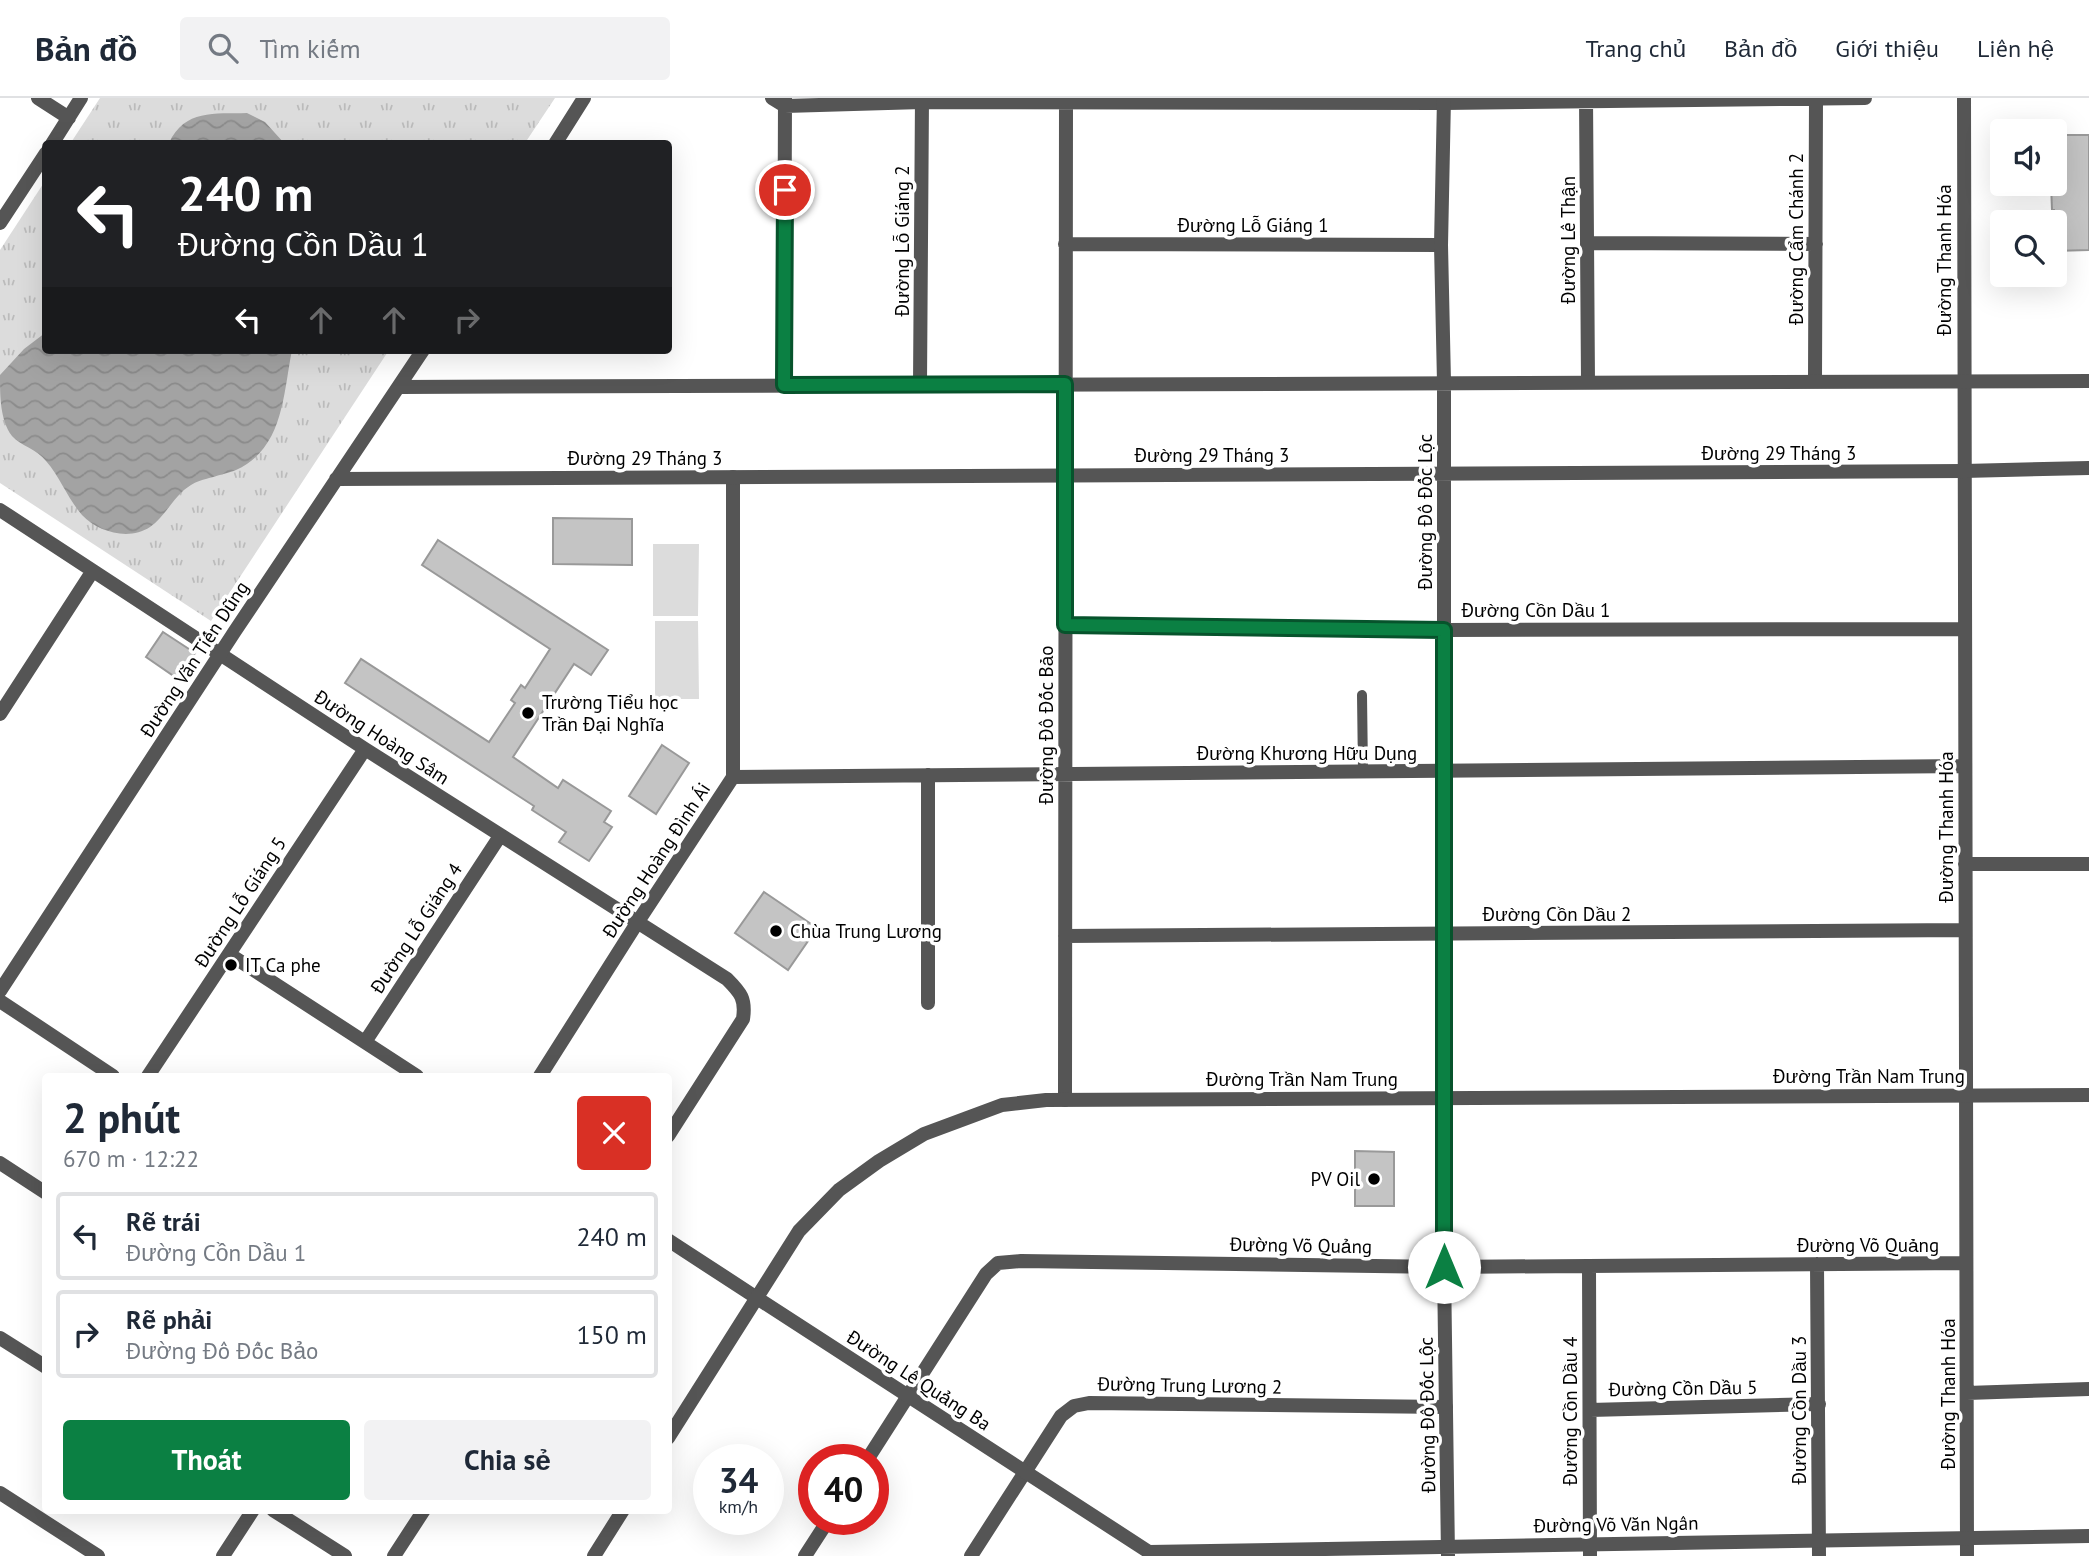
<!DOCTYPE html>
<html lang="vi">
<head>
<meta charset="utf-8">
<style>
	body { margin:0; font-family:"PT Sans",sans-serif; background:#f2f2f3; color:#1f2937; height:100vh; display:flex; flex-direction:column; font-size:26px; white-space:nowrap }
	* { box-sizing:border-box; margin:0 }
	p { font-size:23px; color:#747a83 }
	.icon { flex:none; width:38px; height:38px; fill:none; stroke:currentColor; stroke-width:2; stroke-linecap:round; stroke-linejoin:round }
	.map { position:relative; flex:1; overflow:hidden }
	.sheet { position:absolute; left:42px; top:975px; width:630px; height:441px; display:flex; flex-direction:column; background:#fff; border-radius:7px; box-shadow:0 7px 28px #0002 }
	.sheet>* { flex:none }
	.guide { position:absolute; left:42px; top:42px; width:630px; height:214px; border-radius:7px; box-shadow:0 7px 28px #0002; background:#202124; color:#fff; overflow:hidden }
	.tools { position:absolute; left:1990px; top:21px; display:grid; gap:14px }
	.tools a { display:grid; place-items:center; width:77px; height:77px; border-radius:7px; background:#fff; box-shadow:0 7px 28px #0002; font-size:35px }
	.speed { position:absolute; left:693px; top:1346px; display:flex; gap:14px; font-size:35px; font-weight:700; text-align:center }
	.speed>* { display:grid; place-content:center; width:91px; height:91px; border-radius:50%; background:#fff; box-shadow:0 7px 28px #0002; line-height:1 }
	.speed small { font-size:18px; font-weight:400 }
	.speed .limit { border:10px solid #d22; background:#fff; color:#111 }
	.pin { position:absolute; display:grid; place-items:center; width:60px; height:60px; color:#fff; margin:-30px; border:4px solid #fff; border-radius:50%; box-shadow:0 2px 7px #0007 }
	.me { position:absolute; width:77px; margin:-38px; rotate:0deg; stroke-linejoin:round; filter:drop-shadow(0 0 5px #0008) }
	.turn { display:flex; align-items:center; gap:24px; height:147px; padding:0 21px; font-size:32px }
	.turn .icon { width:91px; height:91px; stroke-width:2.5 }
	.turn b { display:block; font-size:49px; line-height:60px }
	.lanes { display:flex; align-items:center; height:66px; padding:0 21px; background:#0003; justify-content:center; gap:35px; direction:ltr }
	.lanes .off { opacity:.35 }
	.round { display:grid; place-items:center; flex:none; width:74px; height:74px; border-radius:7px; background:#f2f2f3 }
	.summary { display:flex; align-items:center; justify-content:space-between; height:119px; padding:0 21px }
	h1 { font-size:42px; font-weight:700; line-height:52px }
	.action { display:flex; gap:14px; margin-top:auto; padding:14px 21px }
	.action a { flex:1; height:80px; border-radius:7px; background:#0b8043; color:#fff; font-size:28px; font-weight:700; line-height:80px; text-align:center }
	.action a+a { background:#f2f2f3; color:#1f2937 }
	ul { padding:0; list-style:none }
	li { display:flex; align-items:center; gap:21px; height:88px; margin:0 14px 10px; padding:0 7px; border:4px solid #e0e1e3; border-radius:7px }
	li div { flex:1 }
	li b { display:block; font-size:26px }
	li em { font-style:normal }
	header { display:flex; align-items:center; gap:42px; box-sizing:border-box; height:98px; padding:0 35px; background:#fff; border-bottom:2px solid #e0e1e3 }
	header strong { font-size:33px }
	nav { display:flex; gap:38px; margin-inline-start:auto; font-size:24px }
	.search { width:490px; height:63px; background:#f2f2f3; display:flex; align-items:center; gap:18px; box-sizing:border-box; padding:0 24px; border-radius:7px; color:#747a83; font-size:26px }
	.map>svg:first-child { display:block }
	.park { fill:url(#park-tufts) }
	.garden { fill:#dcdcdc }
	.water { fill:url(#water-waves) }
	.building { fill:#c4c4c4; stroke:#999; stroke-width:2 }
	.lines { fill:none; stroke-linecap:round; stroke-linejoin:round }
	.service { stroke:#555; stroke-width:10 }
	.minor { stroke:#555; stroke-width:14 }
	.tertiary { stroke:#555; stroke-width:14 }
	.route-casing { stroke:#07532c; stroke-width:18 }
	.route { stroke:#0b8043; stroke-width:12 }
	.poi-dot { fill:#000; stroke:#fff; stroke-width:2.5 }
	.labels { text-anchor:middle; stroke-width:7; stroke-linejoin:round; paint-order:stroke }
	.street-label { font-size:19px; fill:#000; stroke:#fff }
	.poi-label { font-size:19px; fill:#000; stroke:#fff; text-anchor:start }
</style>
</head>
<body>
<header>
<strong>Bản đồ</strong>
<div class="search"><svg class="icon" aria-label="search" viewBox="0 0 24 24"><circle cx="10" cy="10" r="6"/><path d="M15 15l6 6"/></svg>Tìm kiếm</div>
<nav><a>Trang chủ</a><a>Bản đồ</a><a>Giới thiệu</a><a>Liên hệ</a></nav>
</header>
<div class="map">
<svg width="2089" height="1458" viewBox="0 0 2089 1458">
	<defs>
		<pattern id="park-tufts" width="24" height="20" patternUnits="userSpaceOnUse" patternTransform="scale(1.75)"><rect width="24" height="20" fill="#dcdcdc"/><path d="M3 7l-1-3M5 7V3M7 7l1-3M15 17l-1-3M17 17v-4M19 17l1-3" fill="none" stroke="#bbb"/></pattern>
		<pattern id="water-waves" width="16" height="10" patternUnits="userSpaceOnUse" patternTransform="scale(1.75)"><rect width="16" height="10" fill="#a3a3a3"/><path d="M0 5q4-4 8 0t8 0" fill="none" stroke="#8b8b8b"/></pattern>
	</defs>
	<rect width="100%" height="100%" fill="#fff"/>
	<path class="park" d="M100,0H555L525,45L70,46Z
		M45,83L46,252H389L211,523L0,385V152Z"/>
	<path class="garden" d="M653,446H699L698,518H653Z
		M655,523H698L699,601H655Z"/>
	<path class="water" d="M247,15L265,24L284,45H169C185,11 214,16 247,15Z
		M45,235L46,252H292C283,296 284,350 236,372C224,377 200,381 191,387C174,397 166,418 150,429C129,443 98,434 82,417C68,401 60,379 46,363C37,351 21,348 12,338C0,322 0,298 0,277L24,251Z"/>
	<path class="building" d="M2054,37H2089V152L2054,153V112H2052L2051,86H2054Z
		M553,420L632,421V467L553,466Z
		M438,442L608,552L591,577L574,566L513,659L558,690L563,682L611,713L604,724L612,729L589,763L559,744L566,734L532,712L534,708L345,585L361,561L489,644L515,605L511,602L521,587L525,590L550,551L422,467Z
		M163,534L195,555L178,581L146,559Z
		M662,647L689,665L656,716L629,698Z
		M764,794L817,830L788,872L735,835Z
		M1355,1053L1394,1054V1108H1355Z"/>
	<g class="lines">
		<path class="service" d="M1362,597L1363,673"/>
		<path class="minor" d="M38,0L69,20
			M772,0L785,8L922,4L1444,5L1865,0
			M1586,0L1588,284
			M1964,0L1967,1458
			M52,46L81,0
			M0,125L46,55
			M1587,145L1816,146
			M1065,146L1441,147
			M1815,283L1816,0
			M920,286L922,0
			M784,287L785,1
			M0,412L365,651L727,881C741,895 746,901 743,921L668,1038
			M1065,527L1444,532L1965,531
			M0,616L92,474
			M928,677V905
			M733,679L1965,668
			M1965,766H2089
			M1065,838L1965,832
			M229,856L417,978
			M0,903L113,978
			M365,944L500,738
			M148,978L365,651
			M540,978L637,825L733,679V379
			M1065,1002L1066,0
			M0,1065L46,1095
			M668,1142L757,1200
			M1817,1166L1819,1458
			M1589,1168L1590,1458
			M0,1240L46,1269
			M1967,1295L2089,1291
			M1590,1312L1819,1306
			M867,1362L986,1176L998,1165L1021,1163L1444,1169L1966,1165
			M0,1395L98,1458
			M273,1412L345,1458
			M223,1458L253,1412
			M394,1458L424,1412
			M805,1458L829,1421
			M971,1458L1061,1318L1074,1308L1089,1305L1446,1309"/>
		<path class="tertiary" d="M1444,0L1441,147L1444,284V1169L1448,1458
			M555,46L584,0
			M400,289L2089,283
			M336,381L1964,373L2089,370
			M0,893L235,533L423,252
			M757,1200L1149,1454
			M668,1340L799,1133L839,1092L879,1063L924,1036L1002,1007L1046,1002L2089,997
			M1149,1454L2089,1438
			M594,1458L623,1412"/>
	</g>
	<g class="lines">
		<defs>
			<path id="route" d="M785,92L784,287L1065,286V527L1444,532V1169"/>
		</defs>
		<use href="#route" class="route-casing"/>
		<use href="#route" class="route"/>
	</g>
	<g class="poi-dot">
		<circle cx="528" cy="615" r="7"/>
		<circle cx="776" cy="833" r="7"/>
		<circle cx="231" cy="867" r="7"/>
		<circle cx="1374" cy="1081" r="7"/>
	</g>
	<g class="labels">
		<g class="street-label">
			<text x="1253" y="134">Đường Lỗ Giáng 1</text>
			<text transform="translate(1796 141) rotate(-90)" y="7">Đường Cẩm Chánh 2</text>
			<text transform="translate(1568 142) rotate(-90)" y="7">Đường Lê Thận</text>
			<text transform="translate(902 143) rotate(-90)" y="7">Đường Lỗ Giáng 2</text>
			<text transform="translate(1944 162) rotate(-90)" y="7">Đường Thanh Hóa</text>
			<text x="1779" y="362">Đường 29 Tháng 3</text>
			<text x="1212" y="364">Đường 29 Tháng 3</text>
			<text x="645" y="367">Đường 29 Tháng 3</text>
			<text transform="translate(1425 414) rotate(-90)" y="7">Đường Đô Đốc Lộc</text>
			<text x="1536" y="519">Đường Cồn Dầu 1</text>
			<text transform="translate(194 561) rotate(-57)" y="7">Đường Văn Tiến Dũng</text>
			<text transform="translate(1046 627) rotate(-90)" y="7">Đường Đô Đốc Bảo</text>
			<text transform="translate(382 639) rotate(33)" y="7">Đường Hoàng Sâm</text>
			<text x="1307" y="662">Đường Khương Hữu Dụng</text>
			<text transform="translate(1946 729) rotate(-90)" y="7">Đường Thanh Hóa</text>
			<text transform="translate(656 762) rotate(-57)" y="7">Đường Hoàng Đình Ái</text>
			<text transform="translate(240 804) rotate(-57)" y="7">Đường Lỗ Giáng 5</text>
			<text x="1557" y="823">Đường Cồn Dầu 2</text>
			<text transform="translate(416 830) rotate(-57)" y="7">Đường Lỗ Giáng 4</text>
			<text x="1869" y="985">Đường Trần Nam Trung</text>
			<text x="1302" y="988">Đường Trần Nam Trung</text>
			<text transform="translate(1301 1147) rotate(1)" y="7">Đường Võ Quảng</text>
			<text x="1868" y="1154">Đường Võ Quảng</text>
			<text transform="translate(919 1282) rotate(33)" y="7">Đường Lê Quảng Ba</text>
			<text transform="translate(1190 1287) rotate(1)" y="7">Đường Trung Lương 2</text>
			<text transform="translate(1683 1290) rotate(-1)" y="7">Đường Cồn Dầu 5</text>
			<text transform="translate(1948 1296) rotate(-90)" y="7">Đường Thanh Hóa</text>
			<text transform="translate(1799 1312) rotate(-90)" y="7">Đường Cồn Dầu 3</text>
			<text transform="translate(1570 1313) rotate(-90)" y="7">Đường Cồn Dầu 4</text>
			<text transform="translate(1427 1317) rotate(-91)" y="7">Đường Đô Đốc Lộc</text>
			<text transform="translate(1616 1426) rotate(-1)" y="7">Đường Võ Văn Ngân</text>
		</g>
		<g class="poi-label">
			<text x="542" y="611">Trường Tiểu học<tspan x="542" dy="22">Trần Đại Nghĩa</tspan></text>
			<text x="790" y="840">Chùa Trung Lương</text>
			<text x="245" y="874">IT Ca phe</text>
			<text x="1360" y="1088" text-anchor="end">PV Oil</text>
		</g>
	</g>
</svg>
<div class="tools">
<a><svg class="icon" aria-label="sound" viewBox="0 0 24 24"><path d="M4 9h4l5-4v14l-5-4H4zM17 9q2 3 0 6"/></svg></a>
<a><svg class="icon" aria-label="search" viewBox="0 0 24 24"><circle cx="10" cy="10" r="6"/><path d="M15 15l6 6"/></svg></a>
</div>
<div class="speed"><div>34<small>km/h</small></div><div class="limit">40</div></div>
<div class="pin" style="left:785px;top:92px;background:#d93025"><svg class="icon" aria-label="arrive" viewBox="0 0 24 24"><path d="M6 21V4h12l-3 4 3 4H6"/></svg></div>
<svg class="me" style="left:1444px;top:1169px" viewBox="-20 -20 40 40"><circle r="19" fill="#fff"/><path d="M0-13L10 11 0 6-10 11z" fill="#0b8043"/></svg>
<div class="guide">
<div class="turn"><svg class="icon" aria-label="left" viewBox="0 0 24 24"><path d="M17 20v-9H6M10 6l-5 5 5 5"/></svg><div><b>240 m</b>Đường Cồn Dầu 1</div></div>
<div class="lanes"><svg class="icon" aria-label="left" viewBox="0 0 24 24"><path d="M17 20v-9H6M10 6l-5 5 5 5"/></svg><svg class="icon off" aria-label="ahead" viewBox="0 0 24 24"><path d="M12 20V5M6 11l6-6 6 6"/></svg><svg class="icon off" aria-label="ahead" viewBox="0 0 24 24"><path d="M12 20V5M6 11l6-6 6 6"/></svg><svg class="icon off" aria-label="right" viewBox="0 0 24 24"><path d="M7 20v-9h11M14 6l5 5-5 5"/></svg></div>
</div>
<section class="sheet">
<div class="summary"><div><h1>2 phút</h1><p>670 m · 12:22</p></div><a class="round" style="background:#d93025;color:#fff"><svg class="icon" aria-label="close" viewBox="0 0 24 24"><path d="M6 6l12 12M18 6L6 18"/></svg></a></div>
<ul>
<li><svg class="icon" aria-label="left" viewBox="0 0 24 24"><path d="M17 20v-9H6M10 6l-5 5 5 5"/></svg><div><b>Rẽ trái</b><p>Đường Cồn Dầu 1</p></div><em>240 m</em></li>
<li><svg class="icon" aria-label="right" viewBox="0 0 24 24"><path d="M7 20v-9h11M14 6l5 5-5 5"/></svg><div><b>Rẽ phải</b><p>Đường Đô Đốc Bảo</p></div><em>150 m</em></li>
</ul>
<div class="action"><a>Thoát</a><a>Chia sẻ</a></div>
</section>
</div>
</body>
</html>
